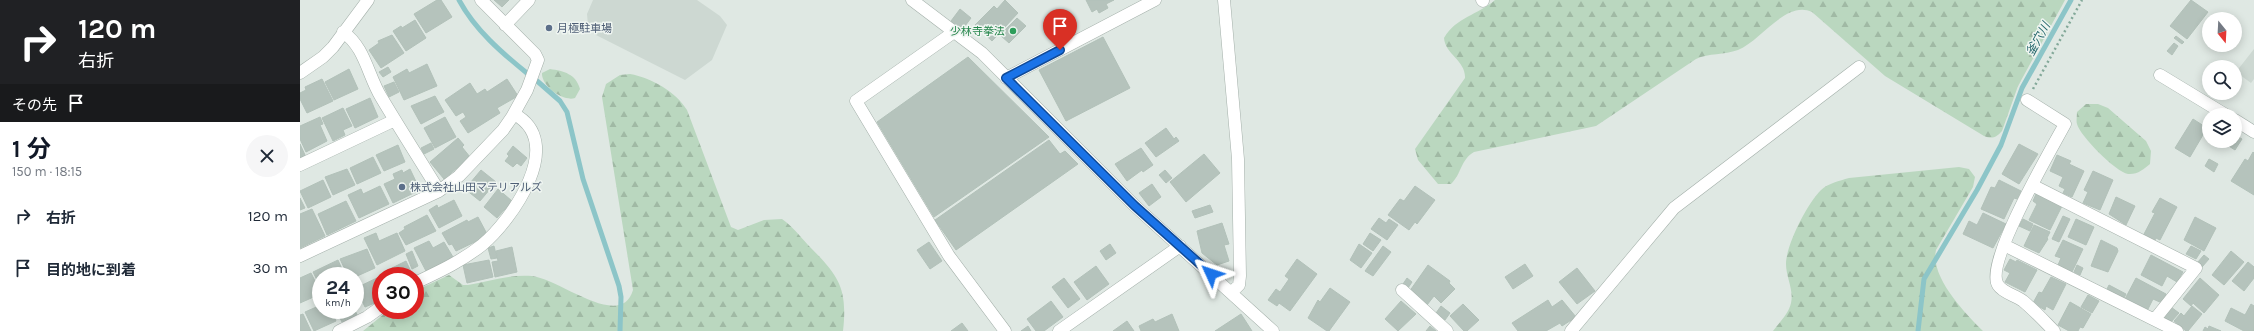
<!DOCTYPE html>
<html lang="ja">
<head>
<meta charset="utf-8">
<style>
	body { margin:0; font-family:Karla,"Noto Sans JP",sans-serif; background:#f6f6f7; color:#1f2937; height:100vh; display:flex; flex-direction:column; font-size:15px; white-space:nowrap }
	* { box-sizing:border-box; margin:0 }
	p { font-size:13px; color:#747a83 }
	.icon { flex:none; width:22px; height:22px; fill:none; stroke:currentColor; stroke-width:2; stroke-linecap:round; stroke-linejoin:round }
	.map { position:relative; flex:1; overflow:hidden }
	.panel { display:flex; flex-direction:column; background:#fff; width:300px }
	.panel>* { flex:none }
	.hud { background:#202124; color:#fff; overflow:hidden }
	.needle { width:26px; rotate:162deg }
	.buttons { position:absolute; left:1902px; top:12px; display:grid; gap:8px }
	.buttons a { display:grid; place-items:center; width:40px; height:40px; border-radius:50%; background:#fff; box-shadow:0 2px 10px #0003; font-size:20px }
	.speed { position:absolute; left:12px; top:267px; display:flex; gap:8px; font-size:20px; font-weight:700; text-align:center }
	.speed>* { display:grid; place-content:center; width:52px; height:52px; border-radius:50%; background:#fff; box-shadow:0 2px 10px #0003; line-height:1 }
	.speed small { font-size:10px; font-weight:400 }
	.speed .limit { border:6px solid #d22; background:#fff; color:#111 }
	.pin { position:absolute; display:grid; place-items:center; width:34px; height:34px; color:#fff; margin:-41px -17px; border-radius:50% 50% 50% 0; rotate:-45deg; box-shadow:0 0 4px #0007 }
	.pin .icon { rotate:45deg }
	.me { position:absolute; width:44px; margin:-22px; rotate:312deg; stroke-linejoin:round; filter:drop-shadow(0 0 3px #0008) }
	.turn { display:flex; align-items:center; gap:14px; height:84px; padding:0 12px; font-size:18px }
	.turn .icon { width:52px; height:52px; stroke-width:2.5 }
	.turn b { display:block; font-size:28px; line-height:34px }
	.then { display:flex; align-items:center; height:38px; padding:0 12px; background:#0003; gap:8px; font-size:15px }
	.round { display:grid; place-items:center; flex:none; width:42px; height:42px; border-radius:21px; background:#f6f6f7 }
	.overview { display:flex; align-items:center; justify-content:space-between; height:68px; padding:0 12px }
	h1 { font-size:24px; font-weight:700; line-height:30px; color:#111827 }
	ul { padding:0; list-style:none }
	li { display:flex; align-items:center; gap:12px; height:52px; padding:0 12px }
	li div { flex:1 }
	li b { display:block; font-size:15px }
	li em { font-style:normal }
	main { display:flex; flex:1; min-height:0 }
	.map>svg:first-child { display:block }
	.built { fill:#cdd8d2 }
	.forest { fill:url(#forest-firs) }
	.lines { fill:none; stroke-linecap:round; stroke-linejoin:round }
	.stream { stroke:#8cc5c8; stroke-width:5 }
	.building { fill:#b5c3bc; stroke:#b2c1b9 }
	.minor-casing { stroke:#a3afa9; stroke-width:13 }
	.path { stroke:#83a899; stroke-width:2.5; stroke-dasharray:2 3; stroke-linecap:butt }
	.minor { stroke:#fff; stroke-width:12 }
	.route-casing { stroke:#114b97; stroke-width:10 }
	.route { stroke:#1a73e8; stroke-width:7 }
	.service-dot { fill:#5c6f8a; stroke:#eff5f1; stroke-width:1.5 }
	.leisure-dot { fill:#2e9e5b; stroke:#eff5f1; stroke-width:1.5 }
	.labels { text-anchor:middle; stroke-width:3; stroke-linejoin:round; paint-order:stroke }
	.service-label { font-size:11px; fill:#4e5e75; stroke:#eff5f1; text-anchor:start }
	.leisure-label { font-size:11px; fill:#27864d; stroke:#eff5f1; text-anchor:end }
	.water-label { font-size:12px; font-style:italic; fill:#24666b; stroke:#eff5f1 }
</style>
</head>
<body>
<main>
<section class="panel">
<div class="hud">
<div class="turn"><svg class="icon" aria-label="right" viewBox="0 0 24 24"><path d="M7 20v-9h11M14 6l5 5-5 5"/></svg><div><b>120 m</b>右折</div></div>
<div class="then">その先<svg class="icon" aria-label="arrive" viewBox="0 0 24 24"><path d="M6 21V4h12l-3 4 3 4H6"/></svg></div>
</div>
<div class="overview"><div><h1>1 分</h1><p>150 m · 18:15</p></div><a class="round"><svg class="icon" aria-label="close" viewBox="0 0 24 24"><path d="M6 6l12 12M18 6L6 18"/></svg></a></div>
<ul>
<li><svg class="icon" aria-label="right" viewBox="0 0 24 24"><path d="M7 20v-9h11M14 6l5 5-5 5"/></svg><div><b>右折</b></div><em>120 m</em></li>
<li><svg class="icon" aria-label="arrive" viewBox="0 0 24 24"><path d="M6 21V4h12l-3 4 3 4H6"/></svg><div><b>目的地に到着</b></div><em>30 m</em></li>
</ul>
</section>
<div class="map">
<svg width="1954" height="331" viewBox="0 0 1954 331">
	<defs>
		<pattern id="forest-firs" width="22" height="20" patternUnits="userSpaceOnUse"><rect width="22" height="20" fill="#bad7bf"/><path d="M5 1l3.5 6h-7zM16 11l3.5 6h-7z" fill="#a0b9a4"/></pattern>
	</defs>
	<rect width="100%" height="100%" fill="#dfe8e3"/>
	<path class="built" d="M293,0H397L420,16L427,25L412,60L385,80L294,34L288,25L287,14Z
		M1954,49V79L1951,83L1936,72Z"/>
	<path class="forest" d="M1195,0H1765L1718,86L1702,131C1696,138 1692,139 1684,136L1585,76L1512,12C1486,0 1462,40 1438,50C1424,55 1409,53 1396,59L1296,126L1174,152C1161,159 1161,175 1151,184H1138L1118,160L1115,149L1165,78C1166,61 1145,54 1144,38C1156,17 1178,15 1195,0Z
		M250,69C264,71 276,74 280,89L275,98C263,102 241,86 242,73Z
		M330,74C352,78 376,92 387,110L431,227L438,230L464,220L482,219C492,226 500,236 508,245C538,275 548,287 543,331H63L89,310H115V291L149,275L163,285H168C189,281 211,274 232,276C260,279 321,331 333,290L302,97L306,84L320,75Z
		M1786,104H1798L1808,108L1846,141L1851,151L1850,164C1844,169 1837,175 1828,174C1816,172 1780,136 1777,124C1776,121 1777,116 1777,112Z
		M1659,167L1669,169L1675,177L1673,187L1636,250C1630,277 1665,313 1683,331H1473C1479,323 1489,313 1491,303C1494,290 1486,277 1486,264C1486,245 1507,204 1521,190C1529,183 1539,181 1549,178Z"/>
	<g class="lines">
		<path class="stream" d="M159,0C175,30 202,53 228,74
			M236,80L260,101L267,112L283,179L319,286L321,297L320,331
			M1618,331L1624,279L1677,190L1701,145L1722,88L1771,0"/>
	</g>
	<path class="building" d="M137,0H141L152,17L126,33L114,14Z
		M194,0H209L202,7Z
		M705,0L718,13L692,41L675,25L694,6L697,9Z
		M786,0H814L806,4L808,8L799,13L797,9L792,12Z
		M1891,0L1908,12L1887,39L1870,26Z
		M660,9L671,18L662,30L651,21Z
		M717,18L726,26L709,43L700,35Z
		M115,20L126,38L106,51L93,31L101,26L102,28Z
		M92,35L104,53L81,68L69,50L79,43L78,41Z
		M1876,36L1884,42L1882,44L1874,38Z
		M803,37L830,88L766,121L739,70Z
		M1874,43L1878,46L1872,55L1867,51Z
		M668,57L749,137L634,217L577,122Z
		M127,64L137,86L104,100L93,77L107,69L109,73Z
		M88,67L91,72L83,77L79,72Z
		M49,69L58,89L34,100L25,82Z
		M22,79L33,101L7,113L0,99V93L6,90L5,87Z
		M207,79L218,96L197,108L200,113L168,133L160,121L166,117L163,112L156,116L145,100L170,83L177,94L185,89L187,92Z
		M94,82L99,92L89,97L84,86Z
		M135,96L144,112L121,124L111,106Z
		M70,98L78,117L55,128L46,109Z
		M43,108L52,126L43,130L45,135L33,141L22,118Z
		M20,117L23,124L20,125L27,141L6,152L0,139V126Z
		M145,117L156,137L135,148L124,128Z
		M1893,119L1907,128L1890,157L1875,148Z
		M866,128L874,139L876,137L879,141L856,157L845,143Z
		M1935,135L1942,139L1935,150L1921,141H1935Z
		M158,138L164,145L162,147L170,157L144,179L130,162Z
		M749,140L760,154L765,151L778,164L656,250L635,220Z
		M131,143L134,149L124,154L121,148Z
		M0,144L5,155L0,158Z
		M1719,144L1738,154L1719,184L1702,174Z
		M98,145L105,162L84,171L76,155Z
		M213,146L227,158L221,166L217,163L213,167L205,161L209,156L207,154Z
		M841,148L853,165L843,172L842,170L827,181L815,164Z
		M1953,152L1954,153V195L1931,181L1945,159L1948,161Z
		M904,154L920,173L886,202L870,182Z
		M1757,155L1771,161L1769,164L1784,171L1772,197L1763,193L1765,189L1759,186L1763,177L1750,171Z
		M73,157L81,173L57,184L50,168Z
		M1909,159L1918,164L1914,172L1905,166Z
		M47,169L55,185L33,195L25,177Z
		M110,169L120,190L93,203L84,184L95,179L93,174L102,170L103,173Z
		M181,170L196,182L180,201L165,189Z
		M865,170L872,178L866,183L859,175Z
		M1793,171L1813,180L1800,210L1783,203L1788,192L1784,190Z
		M23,180L31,197L8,208L0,191Z
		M1699,180L1721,191L1717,199L1714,198L1704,219L1681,209L1691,187L1695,188Z
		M852,184L861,197L849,206L839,193Z
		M80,186L89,204L59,218L48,195L61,189L63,194Z
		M1115,186L1135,200L1117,224L1115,222L1109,230L1088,215L1100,199L1104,201Z
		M198,189L212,201L197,218L184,207Z
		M1736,194L1762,206L1750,230L1729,220L1737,204L1733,201Z
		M1816,197L1835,206L1826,225L1809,214Z
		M0,198L5,208L0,210Z
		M1860,198L1877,207L1860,240L1856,238L1854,242L1843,236L1855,213L1852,212Z
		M154,200L162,216L139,228L129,210L137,205L138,208Z
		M46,201L56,221L27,235L18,214Z
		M910,205L913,212L895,218L892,211Z
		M12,209L25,236L0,248V214Z
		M1683,213L1706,224L1693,248L1663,234L1669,221L1677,225Z
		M127,215L136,231L106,245L99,233L105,229L104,227Z
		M1763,216L1770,219L1759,242L1752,239Z
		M178,217L187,234L183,238L156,251L152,244L149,245L142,233L167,220L168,222Z
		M1895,217L1916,228L1904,251L1884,240Z
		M1079,218L1086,223L1089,219L1098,225L1087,240L1071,229Z
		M1723,219L1733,224L1730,231L1719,226Z
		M1776,219L1794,227L1786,245L1768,237Z
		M922,223L929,244L924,245L929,261L917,265L902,253L897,231Z
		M1734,225L1750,232L1747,238L1748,239L1739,253L1724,246Z
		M76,233L79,241L97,233L105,251L77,265L64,238Z
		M1070,233L1081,240L1073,251L1063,244Z
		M1763,240L1783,249L1772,272L1758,265L1761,258L1755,256Z
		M1801,240L1817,248L1818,251L1808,272L1791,266Z
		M129,241L133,248L144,242L153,257L126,271L114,248Z
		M629,242L642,261L630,269L617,250Z
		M810,244L816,253L806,260L800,251Z
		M1059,244L1072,253L1061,268L1050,260Z
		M194,246L197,258L191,259L188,248Z
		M1083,246L1091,252L1073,276L1065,271Z
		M1891,246L1901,251L1896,259L1886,254Z
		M212,247L217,272L195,277L192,262L198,261L196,251Z
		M67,249L75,268L55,277L48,276L40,259Z
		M112,251L118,266L112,269L106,254Z
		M1931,251L1944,262L1924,285L1912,275Z
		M1851,255L1883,272L1877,282L1867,276L1862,286L1841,275Z
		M1904,255L1909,259L1902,267L1897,263Z
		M997,259L1017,274L990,311L979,303L977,306L968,300L976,289L980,292L989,279L985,276Z
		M1710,259L1716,262L1717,260L1737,270L1725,292L1705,282L1710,273L1704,270Z
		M38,260L45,276H21V288L13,272Z
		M189,260L193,277L167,283L163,265Z
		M106,261L113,276H89L86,271Z
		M1948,262L1954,267V278L1944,291L1932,281Z
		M1225,264L1233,276L1213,289L1205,277Z
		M1128,265L1150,281L1149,283L1155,289L1141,303L1134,296L1127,305L1109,292Z
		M1777,265L1783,268L1780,275L1774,272Z
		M796,266L809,284L787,300L774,282Z
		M1277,268L1295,291L1277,304L1259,282Z
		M11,273L18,287L15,289L18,295L0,303V278Z
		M79,277L81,297L76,299L77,302L65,307L56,288Z
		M1751,277L1766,284L1753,310L1746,306L1745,310L1733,303L1739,292L1742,293Z
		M764,278L780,299L768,308L752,287Z
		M1107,278L1112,282L1108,288L1103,284Z
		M1836,278L1866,294L1862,303L1853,299L1847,311L1825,299Z
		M1900,278L1919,295L1904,313L1893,303L1891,306L1883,299Z
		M1809,285L1826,294L1824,298L1807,289Z
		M1030,288L1050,302L1029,331H1027L1008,318L1018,300L1020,302Z
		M1788,295L1799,301L1792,313L1781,307Z
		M1248,300L1252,307L1262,300L1276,317L1262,326L1260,323L1246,331H1218L1212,323Z
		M751,301L763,317L744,331H736L727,319Z
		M1101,301L1116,314L1098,331L1085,319Z
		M1770,302L1791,314L1783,328L1780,327L1778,331H1769L1758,325Z
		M1163,304L1179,320L1167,331H1164L1150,316Z
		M1951,304L1954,306V331H1944L1925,321L1931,308L1945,315Z
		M21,305V310H31L36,321L14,331L5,312Z
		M1141,306L1150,313L1145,320L1136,313Z
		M1892,306L1902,314L1888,331H1886L1874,321L1881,313L1884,316Z
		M1871,307L1879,313L1871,322L1863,317Z
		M36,310H55L57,315L42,322Z
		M3,314L11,331H0V315Z
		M872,314L879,331H841L839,326L853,319L855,322Z
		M941,314L952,331H915Z
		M827,321L834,331H813Z
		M662,323L668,331H651Z
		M728,326L731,331H721Z
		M1130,326L1136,331H1126Z
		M1909,326L1921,331H1903L1905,327L1908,329Z"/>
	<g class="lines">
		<defs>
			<path id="minor" d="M612,0L682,53L835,206L973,331
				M924,0L938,159L940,276L939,285L931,293
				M1182,0L1183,1
				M205,25L229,0
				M43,32C65,47 68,76 81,97C100,129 120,160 139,191
				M654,32L556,101L649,256L705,331
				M0,73L23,57L33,47L68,0
				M1860,75L1926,115
				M706,78L855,0
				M1727,100L1765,124C1752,148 1684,264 1698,285C1703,293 1715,295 1723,301C1734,310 1744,321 1754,331
				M1935,120L1954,132
				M0,165L95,120
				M1732,185L1896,268L1855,319
				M1704,245L1877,331
				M0,256L139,191L159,176L203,130L212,117L227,90L238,60L235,54L181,0
				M115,283C138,272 162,261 182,245C212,220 267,142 214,114
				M1102,290L1147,331
				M39,331L67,317L81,307
				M759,331L880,246
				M1271,331L1374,208L1559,67"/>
		</defs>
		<use href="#minor" class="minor-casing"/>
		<path class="path" d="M1733,89L1782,0"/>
		<use href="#minor" class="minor"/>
	</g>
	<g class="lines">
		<defs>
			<path id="route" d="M760,50L706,78L835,206L911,274"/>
		</defs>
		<use href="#route" class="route-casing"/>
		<use href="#route" class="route"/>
	</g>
	<g class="service-dot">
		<circle cx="249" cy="28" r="4"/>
		<circle cx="102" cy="187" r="4"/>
	</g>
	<circle class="leisure-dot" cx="713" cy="31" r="4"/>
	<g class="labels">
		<g class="service-label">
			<text x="257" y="32">月極駐車場</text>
			<text x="110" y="191">株式会社山田マテリアルズ</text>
		</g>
		<g class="leisure-label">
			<text x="705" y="35">少林寺拳法</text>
		</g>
		<g class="water-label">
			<text transform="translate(1738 39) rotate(-61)" y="4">釜穴川</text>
		</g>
	</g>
</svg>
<div class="buttons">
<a><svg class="needle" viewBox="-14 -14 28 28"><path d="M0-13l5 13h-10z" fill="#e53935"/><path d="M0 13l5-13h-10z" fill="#747a83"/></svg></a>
<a><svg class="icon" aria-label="search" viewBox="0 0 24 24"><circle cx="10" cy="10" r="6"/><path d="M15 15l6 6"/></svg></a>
<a><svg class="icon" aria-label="layers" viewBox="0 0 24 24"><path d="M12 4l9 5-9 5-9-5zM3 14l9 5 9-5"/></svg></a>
</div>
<div class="speed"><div>24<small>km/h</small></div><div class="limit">30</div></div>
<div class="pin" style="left:760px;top:50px;background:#d93025"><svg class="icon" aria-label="arrive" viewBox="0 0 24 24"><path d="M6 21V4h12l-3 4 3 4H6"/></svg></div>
<svg class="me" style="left:911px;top:274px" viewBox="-20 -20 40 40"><path d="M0-17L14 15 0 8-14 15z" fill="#1a73e8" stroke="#fff" stroke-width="4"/></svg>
</div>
</main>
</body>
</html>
